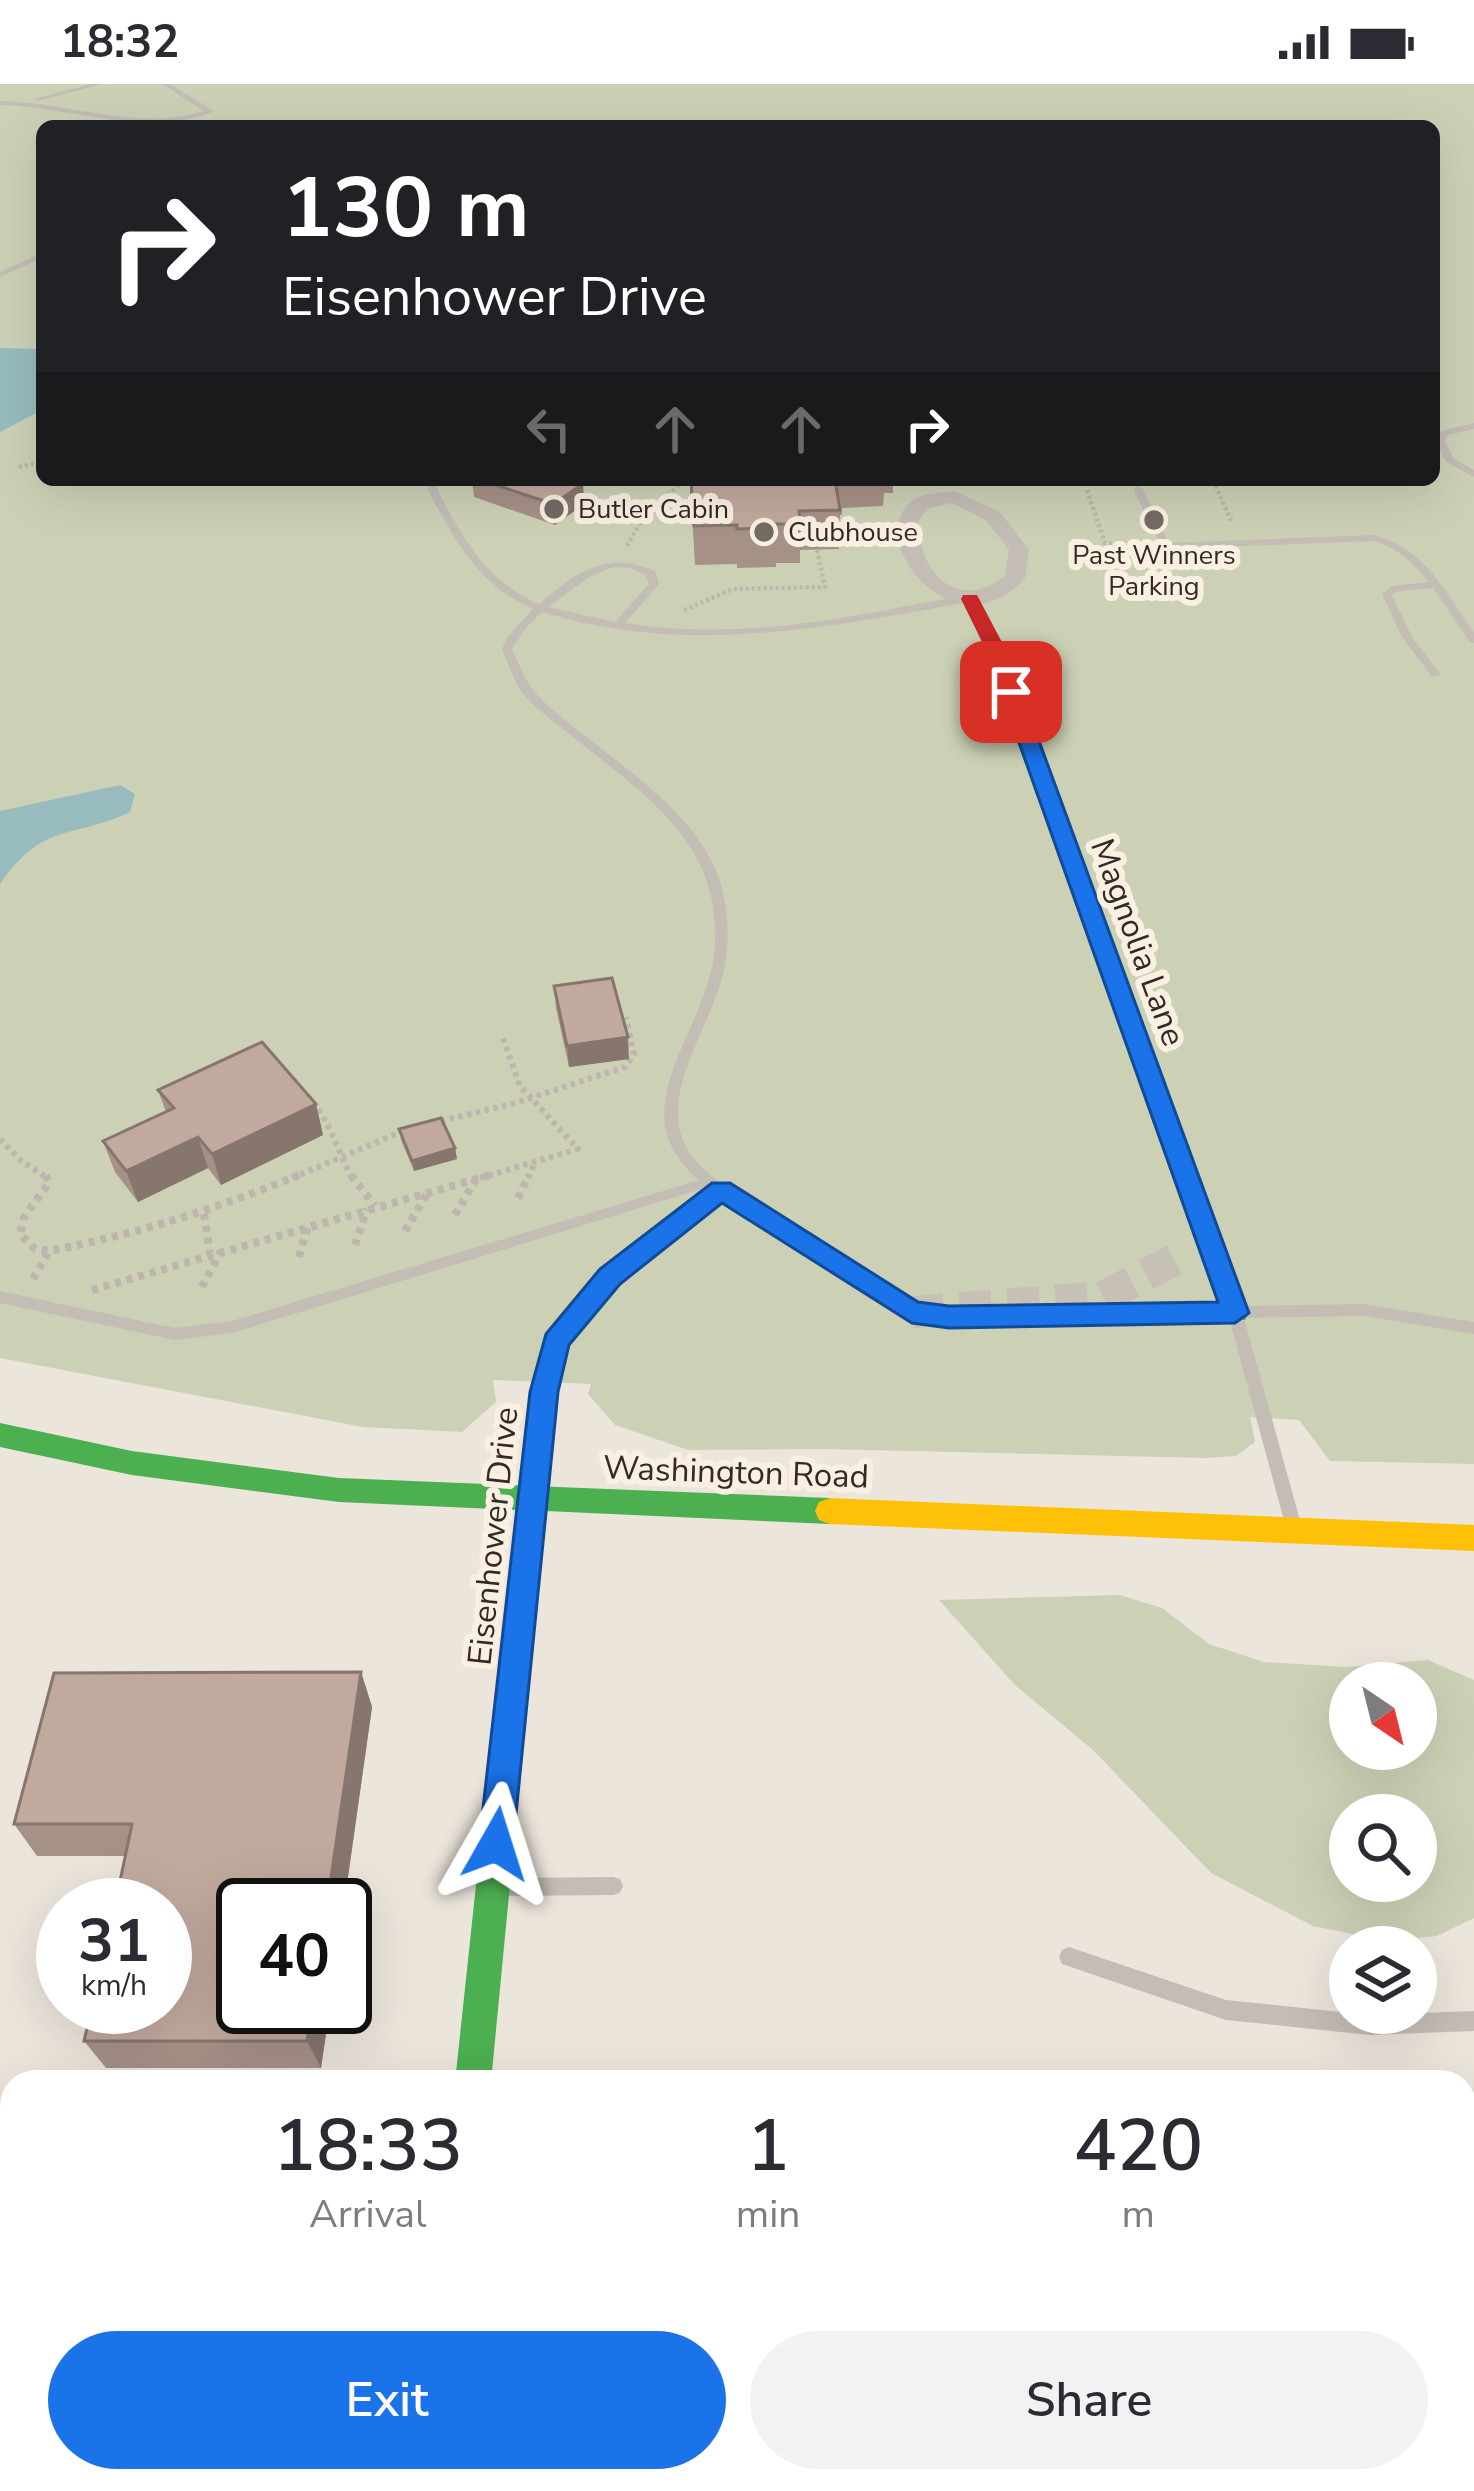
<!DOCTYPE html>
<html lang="en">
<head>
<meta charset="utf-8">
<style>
	body { margin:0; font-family:"Nunito Sans",sans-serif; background:#f2f2f3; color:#2b2b33; height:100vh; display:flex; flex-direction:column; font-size:45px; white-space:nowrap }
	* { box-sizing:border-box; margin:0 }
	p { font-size:39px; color:#7c7c81 }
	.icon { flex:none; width:66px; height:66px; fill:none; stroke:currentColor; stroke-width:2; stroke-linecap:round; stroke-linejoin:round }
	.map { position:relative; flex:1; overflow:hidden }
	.sheet { position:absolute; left:0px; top:1986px; width:1476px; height:423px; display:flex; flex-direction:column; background:#fff; border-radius:36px 36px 0 0; box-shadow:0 12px 48px #0002 }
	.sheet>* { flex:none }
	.banner { position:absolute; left:36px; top:36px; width:1404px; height:366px; border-radius:18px; box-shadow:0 12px 48px #0002; background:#202124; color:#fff; overflow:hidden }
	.needle { width:78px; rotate:145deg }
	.fabs { position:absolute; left:1329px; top:1578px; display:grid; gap:24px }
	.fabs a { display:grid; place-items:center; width:108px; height:108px; border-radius:50%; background:#fff; box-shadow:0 12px 48px #0002; font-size:60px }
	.speed { position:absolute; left:36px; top:1794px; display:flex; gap:24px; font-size:60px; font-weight:700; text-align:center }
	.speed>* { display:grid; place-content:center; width:156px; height:156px; border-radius:50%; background:#fff; box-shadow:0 12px 48px #0002; line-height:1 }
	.speed small { font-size:30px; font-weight:400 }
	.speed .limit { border:6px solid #111; border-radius:18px; background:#fff; color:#111 }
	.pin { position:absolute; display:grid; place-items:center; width:102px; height:102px; color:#fff; margin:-51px; border-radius:24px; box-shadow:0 6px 18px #0006 }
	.me { position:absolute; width:132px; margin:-66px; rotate:6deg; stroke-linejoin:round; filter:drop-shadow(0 0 9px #0008) }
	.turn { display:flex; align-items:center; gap:42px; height:252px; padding:0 48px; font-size:54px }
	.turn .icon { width:156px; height:156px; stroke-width:2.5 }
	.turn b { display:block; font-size:84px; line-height:102px }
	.lanes { display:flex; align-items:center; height:114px; padding:0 48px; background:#0003; justify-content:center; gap:60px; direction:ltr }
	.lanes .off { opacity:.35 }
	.eta { display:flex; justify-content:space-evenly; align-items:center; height:204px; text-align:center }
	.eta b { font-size:72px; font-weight:600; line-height:84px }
	.primary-button { display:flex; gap:24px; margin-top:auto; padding:24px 48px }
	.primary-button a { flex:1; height:138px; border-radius:72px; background:#1a73e8; color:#fff; font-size:48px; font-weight:600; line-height:138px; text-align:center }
	.primary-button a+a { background:#f2f2f3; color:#2b2b33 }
	.status { display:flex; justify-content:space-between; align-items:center; height:84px; padding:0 60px; background:#fff; direction:ltr }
	.status svg { height:33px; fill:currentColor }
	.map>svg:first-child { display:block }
	.green { fill:#ccd1b6; fill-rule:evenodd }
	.water { fill:#98bcbd }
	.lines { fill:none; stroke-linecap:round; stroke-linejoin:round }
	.street-tunnel { stroke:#c7c0b7; stroke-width:32; stroke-dasharray:32 16; stroke-linecap:butt }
	.path-far2 { stroke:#bdb5ae; stroke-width:4.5; stroke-dasharray:3 3; stroke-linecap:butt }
	.path-far1 { stroke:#bdb5ae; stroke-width:6; stroke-dasharray:4.5 4.5; stroke-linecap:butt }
	.path { stroke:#bdb5ae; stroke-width:8; stroke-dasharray:6 6; stroke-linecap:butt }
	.lane { fill:#c4bdb6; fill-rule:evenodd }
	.street { fill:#c4bdb6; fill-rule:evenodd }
	.fast { fill:#4caf50; fill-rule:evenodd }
	.slow { fill:#ffc107; fill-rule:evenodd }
	.jam { fill:#c62828; fill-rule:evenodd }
	.wall { fill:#a69187 }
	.shaded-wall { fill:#87766e }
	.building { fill:#c1a99d; stroke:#87766e; stroke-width:3 }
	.route { fill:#1a73e8; stroke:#114b97; stroke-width:3 }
	.poi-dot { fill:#746b65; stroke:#faf0e2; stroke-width:4.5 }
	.labels { text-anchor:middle; stroke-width:12; stroke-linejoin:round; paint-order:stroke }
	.far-poi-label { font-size:27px; fill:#342a25; stroke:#faf0e2; text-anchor:start }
	.street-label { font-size:33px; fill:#342a25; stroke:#faf0e2 }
</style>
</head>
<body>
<div class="status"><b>18:32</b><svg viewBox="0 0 49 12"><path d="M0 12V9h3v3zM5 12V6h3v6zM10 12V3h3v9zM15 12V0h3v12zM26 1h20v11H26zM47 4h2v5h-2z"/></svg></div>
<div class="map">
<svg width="1474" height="2407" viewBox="0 0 1474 2407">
	<rect width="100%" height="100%" fill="#ece5dc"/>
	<path class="green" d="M0,0H1474V1380L1330,1377L1299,1336L1250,1333L1255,1358L1236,1372L1206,1374L823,1365L688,1366L615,1341L588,1310L591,1300L493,1296L496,1318L462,1348L363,1343L0,1274ZM42,42H1434V396H42Z
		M1120,1511L1162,1524L1209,1560L1264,1578L1345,1583L1428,1576L1474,1596V1834L1437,1852L1387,1857L1313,1842L1211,1789L1093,1666L1014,1600L939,1516ZM1350,1599H1416V1665H1350ZM1350,1731H1416V1797H1350Z"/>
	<path class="water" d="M0,264L42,265V326L0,348Z
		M120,701L135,710L130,728C71,756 45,736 0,800V727Z"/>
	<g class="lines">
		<path class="street-tunnel" d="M912,1228L1103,1213L1182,1172"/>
		<path class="path-far2" d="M19,383L42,378
			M1213,396L1232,439
			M1087,406L1105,459L1130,462
			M627,462L643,434L681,399L674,396
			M684,526L733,505L825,503L817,466"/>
		<path class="path-far1" d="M312,1019C332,1038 337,1070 353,1094
			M432,1039L512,1020L625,983L634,970L626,933
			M0,1055L20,1076L47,1094
			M292,1094L406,1046
			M480,1094L578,1065L520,1002L503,954
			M528,1094L535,1078"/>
		<path class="path" d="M46,1091L49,1099L24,1133L20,1150L35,1165L49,1167C137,1150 216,1125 299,1091
			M351,1091L375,1122
			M518,1114L529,1091
			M204,1130L210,1169
			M455,1131L476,1095
			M405,1147L428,1108
			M355,1161L367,1125
			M299,1173L308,1142
			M33,1195L49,1167
			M202,1203L221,1167
			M92,1206L490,1091"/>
		<path class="lane" d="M91,0H102L38,17L34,15Z
			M162,0H170L214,27C152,56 67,22 0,21V17C67,18 139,48 204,27Z
			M42,169V174L0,193V188Z
			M1474,339V345L1448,351L1445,357L1453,374L1474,386V393L1446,378L1435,357L1441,347Z
			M425,396H435C439,412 448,426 456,440C477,476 500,503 539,520C577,488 605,466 655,487L659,500L625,539C705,552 785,544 864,530C900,525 938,513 974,513L975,515L970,518C825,543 686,573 542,528L526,544L512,565C518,578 524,594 533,606C546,622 564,635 580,648C625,684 682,722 710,774C728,808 732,853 723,890C710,947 648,1023 696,1077C717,1101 750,1117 777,1135C823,1164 869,1193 915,1223L949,1227L1365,1220L1474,1238V1250L1365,1232L1244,1234L1301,1440L1299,1445L1293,1447L1287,1445L1285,1440L1229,1234L949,1239L912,1234L721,1113C663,1157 582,1200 558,1274C544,1318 545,1366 540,1412L538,1417L532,1419L526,1417L524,1412C529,1366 528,1318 542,1274C568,1195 649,1152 711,1106L708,1103L232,1249L174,1256L0,1219V1207L174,1244L232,1237L699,1096C625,1034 689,966 709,895C717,869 717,840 711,813C696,740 623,694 569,650C553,637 534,624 521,607C513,595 508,578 502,565L508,552L533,525C492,507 468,478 446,439C438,425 429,412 425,396ZM613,483L630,484L646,491L649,500L615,538L548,523L589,493Z
			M1138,402L1143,405L1169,459L1374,451C1426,465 1445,508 1474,548V559L1470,558L1433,504L1399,507L1392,511L1412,553L1441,591L1432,593L1402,553L1382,510L1392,502L1429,498C1413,479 1398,464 1374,457L1166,465L1161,462L1133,405Z
			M613,1793L620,1795L623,1802L620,1809L613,1811L500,1812L493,1810L490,1803L493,1796L500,1794Z
			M1069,1863L1226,1916L1369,1931L1474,1927V1947L1369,1951L1226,1936L1062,1880L1059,1873L1062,1866Z"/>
		<path class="street" d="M954,407L1000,428L1029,466L1025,494C952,575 856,447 917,414C926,409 943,409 954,407ZM952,419L986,436L1009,466L1005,492C958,529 918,489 918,437L929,424Z"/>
		<path class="fast" d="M1102,853L1113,860L1249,1229L1245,1236H1225L1221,1229L1091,860Z
			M0,1339L132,1367L339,1394L830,1414L841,1418L845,1427L841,1436L830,1440L546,1427L491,1998H455L516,1426L339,1418L132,1391L0,1363Z
			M414,2397H456L455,2407H413Z"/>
		<path class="slow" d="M830,1414L1474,1441V1467L830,1440L819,1436L815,1427L819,1418Z"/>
		<path class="jam" d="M963,511H977L1005,564L1113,860L1110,865H1094L1091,860L985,564L961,515Z"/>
	</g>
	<path class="wall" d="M472,396H572L583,400L584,420L555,441L474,413Z
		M690,396H893V409H884L883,422L842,424V431H840L839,465L800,466V479H776V483L737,484V480L695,481Z
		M554,902L629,975L569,983L556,924Z
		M158,1006L316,1020L323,1051L221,1101L208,1084L138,1118L115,1088L103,1057L166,1028Z
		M399,1045L455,1064L457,1075L414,1087L401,1056Z
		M361,1588L372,1623L321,1984H106L84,1957L125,1772H37L14,1740Z
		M1464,2272H1474V2407H1468L1464,2388Z"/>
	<path class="shaded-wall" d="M583,400L584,420L555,441L553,420Z
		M628,953L629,975L569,983L567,962Z
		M316,1020L323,1051L221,1101L212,1070Z
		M198,1053L208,1084L138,1118L126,1087Z
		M455,1064L457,1075L414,1087L412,1077Z
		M361,1588L372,1623L344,1821H327Z
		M312,1923H330L321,1984L307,1957Z"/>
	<path class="building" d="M481,396H572L583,400L553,420Z
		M691,396H835L840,426L799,427L801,440H776L777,444L737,445V441L694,442Z
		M612,894L628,953L567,962L554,902Z
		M262,958L316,1020L212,1070L198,1053L126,1087L103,1057L174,1024L158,1006Z
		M441,1034L455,1064L412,1077L399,1045Z
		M361,1588L327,1821H243V1923H312L307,1957H84L92,1923H165V1821H115L132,1740H14L54,1589Z
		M1464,2272H1474V2322L1464,2277Z
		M623,2397H1296L1297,2407H622Z"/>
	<path class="route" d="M1004,604L1021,608L1249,1229L1235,1239L949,1244L912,1239L722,1119L620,1200L569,1261L558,1308L513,1760L508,1771L496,1776L484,1771L479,1760L530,1308L546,1250L600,1185L712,1099H730L918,1218L949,1222L1218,1218L1001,608Z"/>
	<g class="poi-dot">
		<circle cx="554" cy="425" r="12"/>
		<circle cx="1154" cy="436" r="12"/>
		<circle cx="764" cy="448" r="12"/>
	</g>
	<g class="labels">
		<g class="far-poi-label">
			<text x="578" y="434">Butler Cabin</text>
			<text x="788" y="457">Clubhouse</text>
			<text x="1154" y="480" text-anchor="middle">Past Winners<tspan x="1154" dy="31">Parking</tspan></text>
		</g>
		<g class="street-label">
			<text transform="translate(1139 858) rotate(70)" y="12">Magnolia Lane</text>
			<text transform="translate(736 1387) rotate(2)" y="12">Washington Road</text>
			<text transform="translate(492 1452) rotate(-84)" y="12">Eisenhower Drive</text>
		</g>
	</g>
</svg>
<div class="fabs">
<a><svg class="needle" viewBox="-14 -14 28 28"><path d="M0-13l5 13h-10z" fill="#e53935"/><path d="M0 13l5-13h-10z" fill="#7c7c81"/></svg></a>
<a><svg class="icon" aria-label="search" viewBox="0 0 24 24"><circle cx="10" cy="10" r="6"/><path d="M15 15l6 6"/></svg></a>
<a><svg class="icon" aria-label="layers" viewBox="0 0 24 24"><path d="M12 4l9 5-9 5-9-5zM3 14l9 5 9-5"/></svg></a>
</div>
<div class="speed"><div>31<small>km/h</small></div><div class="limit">40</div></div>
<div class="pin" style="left:1011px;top:608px;background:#d93025"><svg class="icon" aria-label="arrive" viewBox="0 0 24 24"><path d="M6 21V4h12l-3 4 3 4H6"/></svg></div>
<svg class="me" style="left:496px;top:1760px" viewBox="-20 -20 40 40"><path d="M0-17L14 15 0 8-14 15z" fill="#1a73e8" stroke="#fff" stroke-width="4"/></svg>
<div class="banner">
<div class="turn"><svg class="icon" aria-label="right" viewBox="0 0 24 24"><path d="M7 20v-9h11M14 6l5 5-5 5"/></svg><div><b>130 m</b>Eisenhower Drive</div></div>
<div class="lanes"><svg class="icon off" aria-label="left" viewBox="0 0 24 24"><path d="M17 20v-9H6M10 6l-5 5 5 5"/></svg><svg class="icon off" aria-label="ahead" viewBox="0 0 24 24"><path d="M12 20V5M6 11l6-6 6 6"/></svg><svg class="icon off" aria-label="ahead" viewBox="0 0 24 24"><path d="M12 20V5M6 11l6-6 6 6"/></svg><svg class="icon" aria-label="right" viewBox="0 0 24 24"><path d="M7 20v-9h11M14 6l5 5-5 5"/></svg></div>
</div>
<section class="sheet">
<div class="eta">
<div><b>18:33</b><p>Arrival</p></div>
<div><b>1</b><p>min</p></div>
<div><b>420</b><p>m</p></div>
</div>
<div class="primary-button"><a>Exit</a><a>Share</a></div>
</section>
</div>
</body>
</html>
